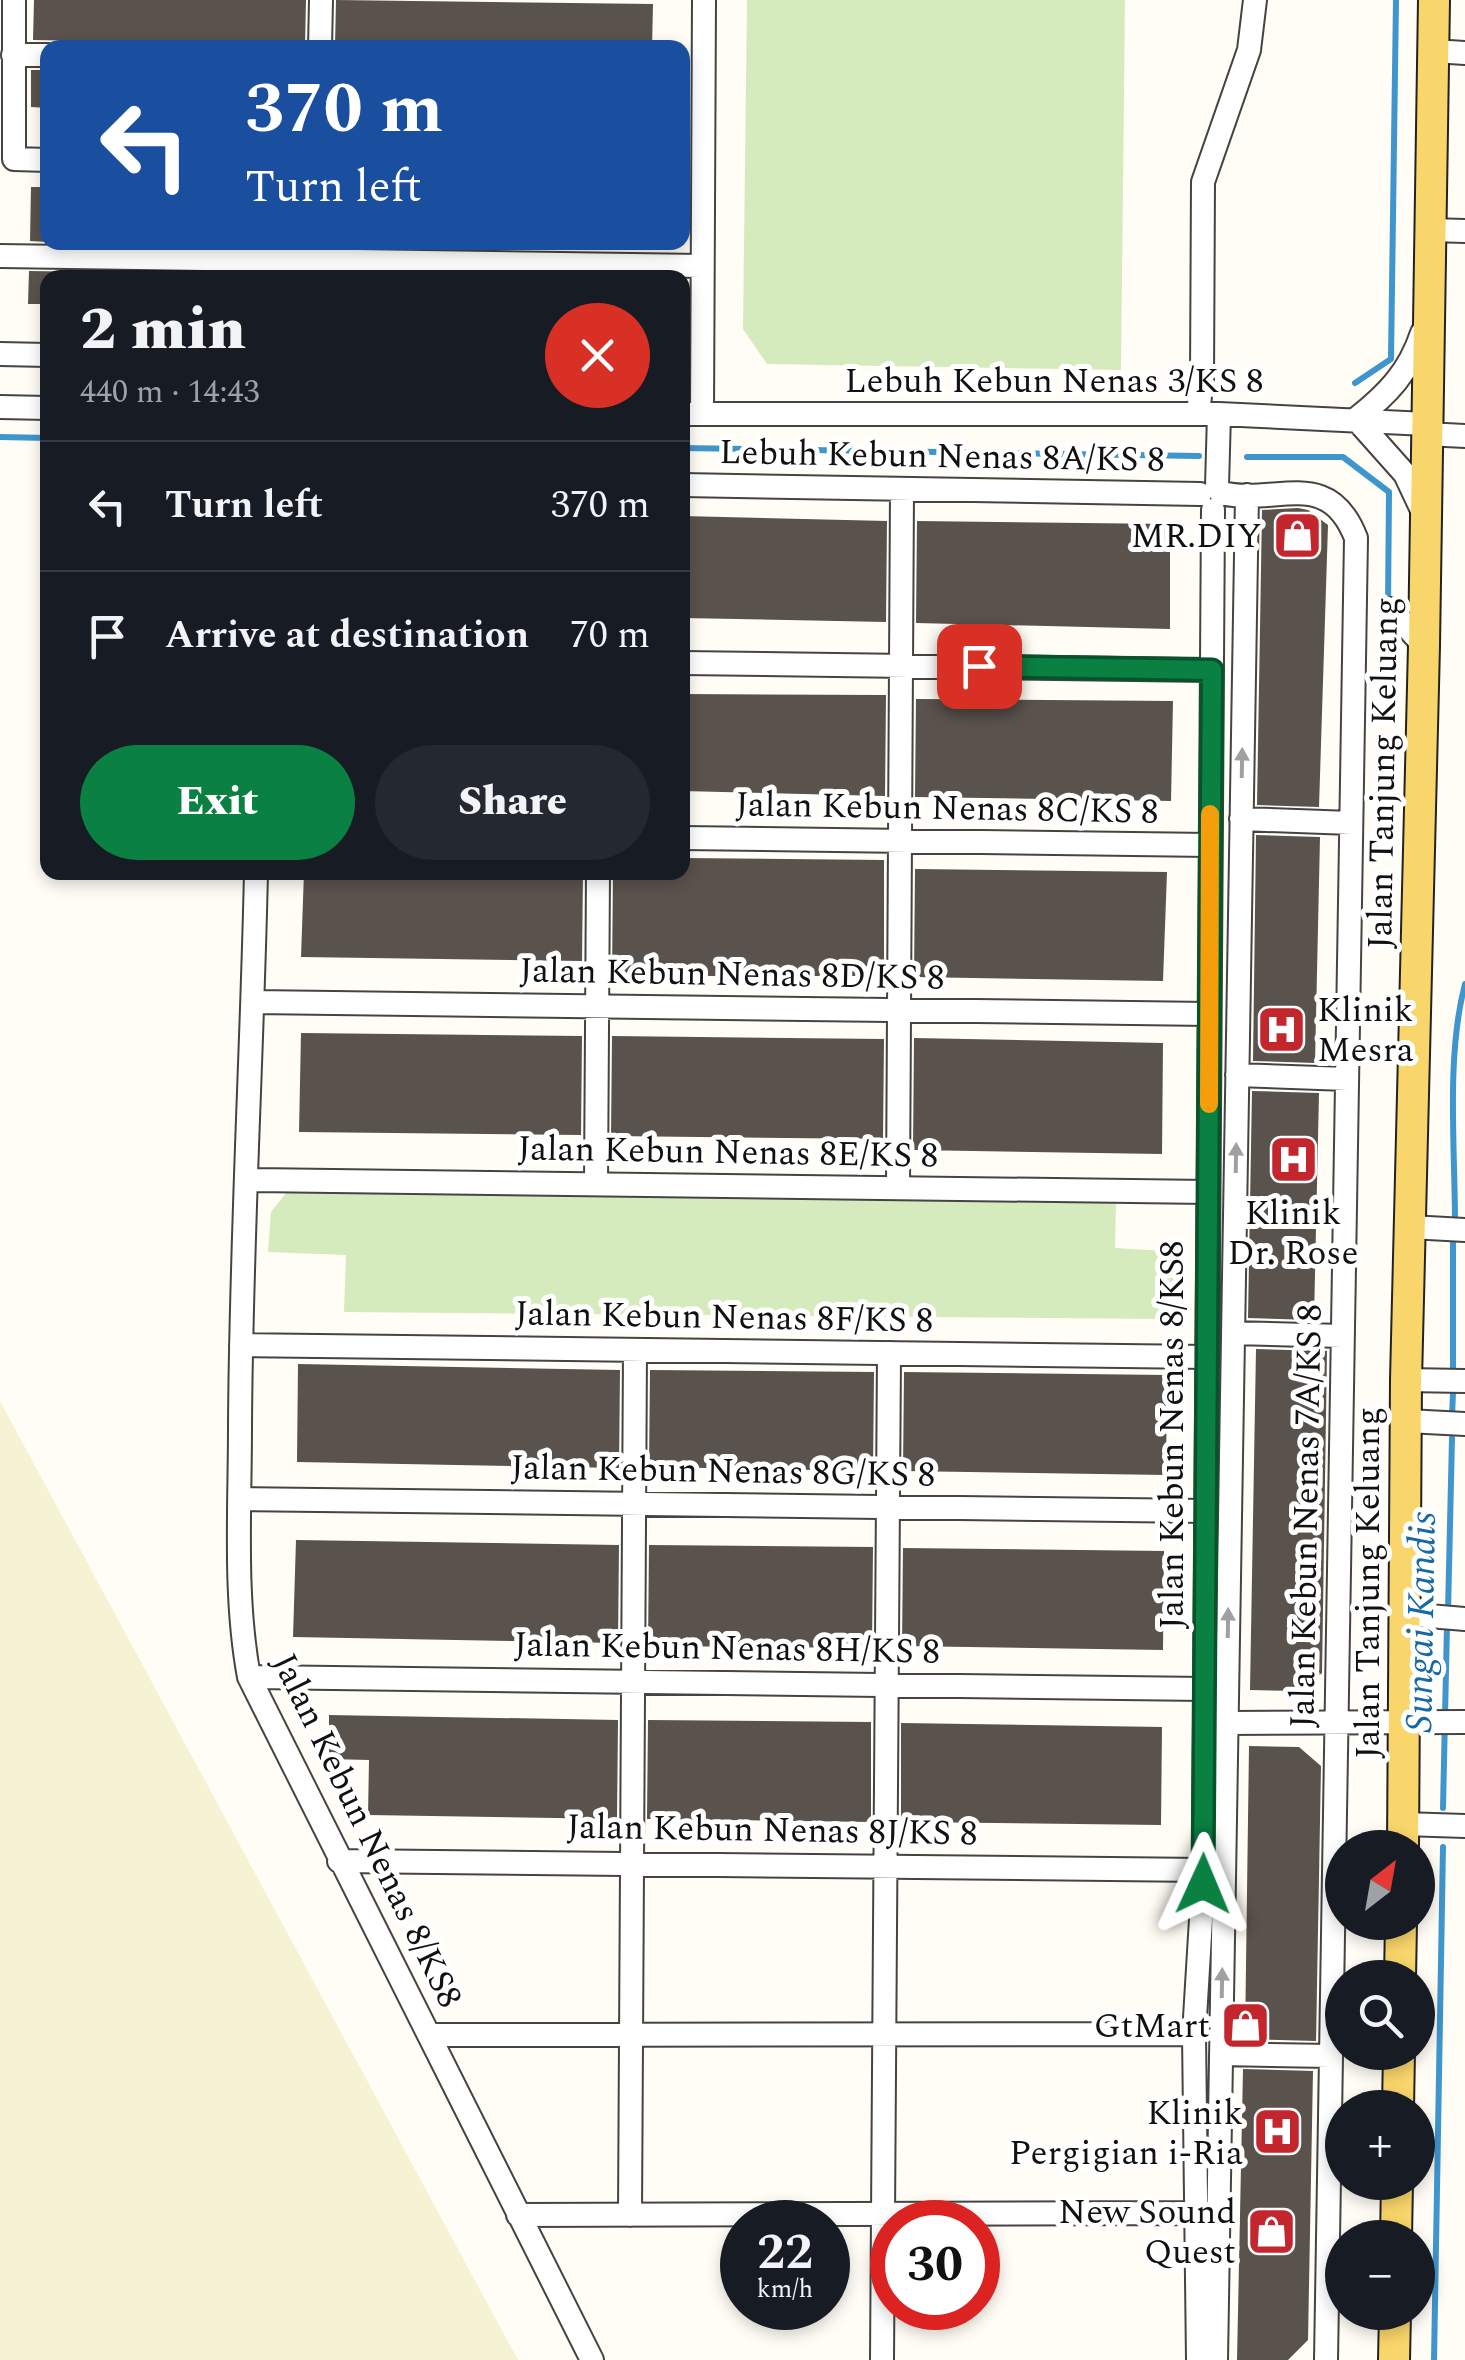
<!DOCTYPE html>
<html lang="en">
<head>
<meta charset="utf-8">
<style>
	body { margin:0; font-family:Spectral,serif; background:#242831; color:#f1f3f6; height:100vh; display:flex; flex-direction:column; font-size:38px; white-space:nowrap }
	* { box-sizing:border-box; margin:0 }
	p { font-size:32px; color:#9ea1a6 }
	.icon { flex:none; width:55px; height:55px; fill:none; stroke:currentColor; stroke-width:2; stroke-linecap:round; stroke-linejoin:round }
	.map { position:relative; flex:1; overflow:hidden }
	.panel { position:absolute; left:40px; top:270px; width:650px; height:610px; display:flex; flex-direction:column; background:#171b24; border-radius:20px; box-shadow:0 5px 15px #0003 }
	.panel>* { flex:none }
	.guide { position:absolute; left:40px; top:40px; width:650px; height:210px; border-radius:20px; box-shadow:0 5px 15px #0003; background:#1a4fa0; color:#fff; overflow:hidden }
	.needle { width:65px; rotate:31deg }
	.fabs { position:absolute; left:1325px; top:1830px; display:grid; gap:20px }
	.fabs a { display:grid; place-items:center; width:110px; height:110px; border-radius:50%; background:#171b24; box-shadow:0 5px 15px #0003; font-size:50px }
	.speed { position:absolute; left:720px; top:2200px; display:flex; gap:20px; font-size:50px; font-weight:700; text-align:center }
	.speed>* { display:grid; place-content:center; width:130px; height:130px; border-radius:50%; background:#171b24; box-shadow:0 5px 15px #0003; line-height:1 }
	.speed small { font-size:25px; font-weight:400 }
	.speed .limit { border:15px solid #d22; background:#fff; color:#111 }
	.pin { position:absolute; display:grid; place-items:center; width:85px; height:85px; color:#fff; margin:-42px; border-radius:20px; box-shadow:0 5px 15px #0006 }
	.me { position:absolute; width:110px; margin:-55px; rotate:1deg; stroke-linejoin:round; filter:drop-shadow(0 0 8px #0008) }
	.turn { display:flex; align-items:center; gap:35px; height:210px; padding:0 40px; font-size:45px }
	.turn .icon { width:130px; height:130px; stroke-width:2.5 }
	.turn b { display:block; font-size:70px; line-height:85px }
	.round { display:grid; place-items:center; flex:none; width:105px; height:105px; border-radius:52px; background:#242831 }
	.headline { display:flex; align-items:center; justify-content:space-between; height:170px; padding:0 40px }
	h1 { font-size:60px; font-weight:800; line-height:75px }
	.action { display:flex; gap:20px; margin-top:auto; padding:20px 40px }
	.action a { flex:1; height:115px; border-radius:60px; background:#0b8043; color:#fff; font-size:40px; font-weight:800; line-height:115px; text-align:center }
	.action a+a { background:#242831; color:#f1f3f6 }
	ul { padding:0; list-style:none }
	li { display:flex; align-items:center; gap:30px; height:130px; padding:0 40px; border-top:2px solid #363941 }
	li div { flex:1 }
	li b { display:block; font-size:38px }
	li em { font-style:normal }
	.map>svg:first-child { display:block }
	.farmland { fill:#f6f3d4 }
	.green { fill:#d5ebbd }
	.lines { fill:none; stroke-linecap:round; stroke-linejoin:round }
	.stream { stroke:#3f96cf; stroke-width:6 }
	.building { fill:#5a524d }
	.minor-casing { stroke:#444; stroke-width:26 }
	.major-casing { stroke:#222; stroke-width:34 }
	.minor { stroke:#fff; stroke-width:22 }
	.major { stroke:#f9d66b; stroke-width:30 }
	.oneway { fill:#a0a0a0 }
	.route-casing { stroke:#07532c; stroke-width:25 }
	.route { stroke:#0b8043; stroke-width:18 }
	.slow { stroke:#f59e0b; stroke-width:18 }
	.labels { text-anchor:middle; stroke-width:10; stroke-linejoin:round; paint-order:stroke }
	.street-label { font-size:35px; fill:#111; stroke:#fff }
	.poi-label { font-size:35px; fill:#111; stroke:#fff; text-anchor:end }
	.water-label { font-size:38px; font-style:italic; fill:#1768a6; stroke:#fff }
</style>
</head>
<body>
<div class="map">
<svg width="1465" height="2360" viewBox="0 0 1465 2360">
	<rect width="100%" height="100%" fill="#fffdf5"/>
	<path class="farmland" d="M0,1401L518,2360H0Z"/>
	<path class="green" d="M747,0H1125L1121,370L767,364L743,329Z
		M286,1193L1116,1201L1115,1248L1183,1252L1182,1303L1166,1319L344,1312L346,1255L268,1252L271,1212Z"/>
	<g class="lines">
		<path class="stream" d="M1355,383L1391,359L1396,0
			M0,437L48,438
			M682,448L1199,456
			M1247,457H1343L1389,492L1388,605
			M1386,686L1387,617
			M1455,1222C1455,1148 1446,1056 1465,984
			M1453,1375V1243
			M1452,1417L1453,1392
			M1448,1612L1452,1438
			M1443,1808L1447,1625
			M1434,2360L1443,1847"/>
	</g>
	<path class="building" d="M34,0H306L305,45L33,40Z
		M336,0L653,4L652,48L335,46Z
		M31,70H48V108L31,107Z
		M31,187H48V242L30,241Z
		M340,242H644V250L340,246Z
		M29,271L301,275L48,278V304H28Z
		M1298,508L1308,510L1328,525L1319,807L1257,805L1262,510Z
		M682,516L887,521L886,622L682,618Z
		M917,521L1170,524V629L916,623Z
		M682,694L886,695L885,796L682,791Z
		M916,699L1173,701L1171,801L915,797Z
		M1256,835L1320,837L1315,1063L1253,1061Z
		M682,858L884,860V976H612L613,872H682Z
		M915,869L1167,872L1163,981L914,977Z
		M304,872H583L582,961L301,957Z
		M301,1033L582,1036L581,1135L299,1132Z
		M612,1036L884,1039L883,1139L611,1136Z
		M914,1038L1163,1043L1162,1154L913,1150Z
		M1252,1091L1319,1093L1314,1320L1248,1318Z
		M1256,1349L1327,1351L1322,1673L1301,1691L1250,1690Z
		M298,1364L620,1370L619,1468L297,1462Z
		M650,1370L874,1372L873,1471L649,1467Z
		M904,1372L1167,1375L1166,1475L903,1471Z
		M296,1540L619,1545L618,1643L293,1637Z
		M649,1545L873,1547L872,1648L648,1646Z
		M903,1548L1164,1551L1163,1650L902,1646Z
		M329,1715L618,1720L617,1819L368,1815L369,1760L329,1759Z
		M648,1720L871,1722V1822L647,1819Z
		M901,1723L1162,1727L1161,1825L901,1822Z
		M1249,1746L1299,1747L1321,1766L1316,2041L1245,2039Z
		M1243,2069L1313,2071L1308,2340L1288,2360H1237Z"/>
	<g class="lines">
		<defs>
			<path id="minor" d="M14,0V159L48,160
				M320,48L321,0
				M1433,51L1465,53
				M13,55H48
				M1430,230L1465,231
				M0,256L702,266
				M316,278L317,242
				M0,354L48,355
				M0,407L48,408
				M682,414H1219L1426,424
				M702,414L704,0
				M1198,414L1202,378L1203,182L1249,50L1255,0
				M1219,414L1217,486L1221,493C1277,506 1328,466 1356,538L1326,2360
				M1356,419C1388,394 1409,372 1422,333
				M1356,419L1405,474L1421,508
				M1426,434L1465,436
				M682,485L1200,494
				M1391,609L1424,646
				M682,663L1212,670
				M1241,819L1351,823
				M682,838L1210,845
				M256,872C252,1057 241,1242 240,1426C240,1509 234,1596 249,1677L592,2360
				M253,1002L1209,1014
				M1237,1075L1347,1079
				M246,1180L1208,1192
				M596,1184L598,872
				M898,1188L902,491
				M1410,1227L1465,1230
				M1233,1333L1342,1336
				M241,1345L1207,1357
				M1406,1380L1465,1381
				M1407,1421L1465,1424
				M240,1499L1206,1511
				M1405,1614L1465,1619
				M249,1677L1205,1689
				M1226,1723L1465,1722
				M1403,1824L1465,1826
				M339,1861L1204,1870
				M429,2035L1194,2034
				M1221,2054L1331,2056
				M518,2215L1194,2213
				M630,2215L635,1350
				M882,2360L889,1353
				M1198,2360L1194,2034L1204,1870L1213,510
				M1216,2360L1247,495"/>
			<path id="major" d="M1403,1848L1406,1380L1424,646L1434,0
				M1400,1978L1401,1922
				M1398,2108L1399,2052
				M1396,2238L1397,2182
				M1394,2360L1395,2312"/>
		</defs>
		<use href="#minor" class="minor-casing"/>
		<use href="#major" class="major-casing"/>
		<use href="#minor" class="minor"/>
		<use href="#major" class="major"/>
	</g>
	<defs><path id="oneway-solid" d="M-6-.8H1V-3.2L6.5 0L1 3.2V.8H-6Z" transform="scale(2.5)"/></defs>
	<g class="oneway">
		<use href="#oneway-solid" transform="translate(1242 763) rotate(-89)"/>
		<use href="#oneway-solid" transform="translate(1236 1158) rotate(-89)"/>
		<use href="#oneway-solid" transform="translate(1228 1623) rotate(-89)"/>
		<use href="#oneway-solid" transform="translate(1222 1983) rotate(-89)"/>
	</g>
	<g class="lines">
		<defs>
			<path id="route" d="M979,666L1212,670L1203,1884"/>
		</defs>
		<use href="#route" class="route-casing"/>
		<use href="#route" class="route"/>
		<path class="slow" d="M1209,1104L1210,814"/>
	</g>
	<defs>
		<symbol id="shop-square" viewBox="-11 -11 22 22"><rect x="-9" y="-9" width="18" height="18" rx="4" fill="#c4262e" stroke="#fff"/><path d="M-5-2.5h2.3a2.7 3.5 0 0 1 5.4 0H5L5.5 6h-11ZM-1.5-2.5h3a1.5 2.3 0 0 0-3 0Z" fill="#fff"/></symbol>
		<symbol id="hospital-square" viewBox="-11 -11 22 22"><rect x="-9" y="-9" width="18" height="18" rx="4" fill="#c4262e" stroke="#fff"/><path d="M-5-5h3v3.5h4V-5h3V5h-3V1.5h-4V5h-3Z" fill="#fff"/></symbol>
	</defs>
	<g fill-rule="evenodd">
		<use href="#shop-square" x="1270" y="508" width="55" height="55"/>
		<use href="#hospital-square" x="1254" y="1002" width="55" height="55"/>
		<use href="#hospital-square" x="1266" y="1132" width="55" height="55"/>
		<use href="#shop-square" x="1218" y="1998" width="55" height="55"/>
		<use href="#hospital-square" x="1250" y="2104" width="55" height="55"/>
		<use href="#shop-square" x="1244" y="2204" width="55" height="55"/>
	</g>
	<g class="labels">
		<g class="street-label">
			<text x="1054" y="392">Lebuh Kebun Nenas 3/KS 8</text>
			<text transform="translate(942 455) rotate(1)" y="12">Lebuh Kebun Nenas 8A/KS 8</text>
			<text transform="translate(1382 773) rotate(-89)" y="12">Jalan Tanjung Keluang</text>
			<text transform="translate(947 807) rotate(1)" y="12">Jalan Kebun Nenas 8C/KS 8</text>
			<text transform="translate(732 973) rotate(1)" y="12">Jalan Kebun Nenas 8D/KS 8</text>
			<text transform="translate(728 1151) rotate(1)" y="12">Jalan Kebun Nenas 8E/KS 8</text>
			<text transform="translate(724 1316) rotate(1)" y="12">Jalan Kebun Nenas 8F/KS 8</text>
			<text transform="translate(1171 1435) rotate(-90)" y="12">Jalan Kebun Nenas 8/KS8</text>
			<text transform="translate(723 1470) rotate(1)" y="12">Jalan Kebun Nenas 8G/KS 8</text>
			<text transform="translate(1305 1516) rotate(-89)" y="12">Jalan Kebun Nenas 7A/KS 8</text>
			<text transform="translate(1367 1583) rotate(-90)" y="12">Jalan Tanjung Keluang</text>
			<text transform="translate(727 1647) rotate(1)" y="12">Jalan Kebun Nenas 8H/KS 8</text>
			<text transform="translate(772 1829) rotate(1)" y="12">Jalan Kebun Nenas 8J/KS 8</text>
			<text transform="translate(368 1830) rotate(64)" y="12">Jalan Kebun Nenas 8/KS8</text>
		</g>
		<g class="poi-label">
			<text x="1262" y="547">MR.DIY</text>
			<text x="1317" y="1021" text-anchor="start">Klinik<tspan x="1317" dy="40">Mesra</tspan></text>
			<text x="1293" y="1224" text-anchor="middle">Klinik<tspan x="1293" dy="40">Dr. Rose</tspan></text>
			<text x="1210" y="2037">GtMart</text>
			<text x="1243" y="2124">Klinik<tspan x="1243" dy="40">Pergigian i-Ria</tspan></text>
			<text x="1236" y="2223">New Sound<tspan x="1236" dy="40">Quest</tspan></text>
		</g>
		<g class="water-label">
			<text transform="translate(1420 1622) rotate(-89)" y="13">Sungai Kandis</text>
		</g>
	</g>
</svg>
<div class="fabs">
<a><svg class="needle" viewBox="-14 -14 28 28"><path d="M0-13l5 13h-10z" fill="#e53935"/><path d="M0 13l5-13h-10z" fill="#9ea1a6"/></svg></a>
<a><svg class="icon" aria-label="search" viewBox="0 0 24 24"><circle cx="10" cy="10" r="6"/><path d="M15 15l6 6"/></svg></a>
<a>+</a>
<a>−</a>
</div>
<div class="speed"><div>22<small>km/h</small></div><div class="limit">30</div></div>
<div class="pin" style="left:979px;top:666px;background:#d93025"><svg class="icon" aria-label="arrive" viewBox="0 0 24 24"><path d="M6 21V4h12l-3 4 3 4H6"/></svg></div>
<svg class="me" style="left:1203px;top:1884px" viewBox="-20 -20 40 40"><path d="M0-17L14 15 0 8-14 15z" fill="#0b8043" stroke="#fff" stroke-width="4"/></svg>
<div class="guide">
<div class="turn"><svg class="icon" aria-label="left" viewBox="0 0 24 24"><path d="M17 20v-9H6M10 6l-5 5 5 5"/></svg><div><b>370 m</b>Turn left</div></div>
</div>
<section class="panel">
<div class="headline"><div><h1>2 min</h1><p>440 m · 14:43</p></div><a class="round" style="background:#d93025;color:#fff"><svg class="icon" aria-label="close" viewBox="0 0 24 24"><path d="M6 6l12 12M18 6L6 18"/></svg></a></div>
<ul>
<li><svg class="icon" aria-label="left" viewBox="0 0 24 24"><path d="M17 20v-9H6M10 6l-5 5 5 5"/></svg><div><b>Turn left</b></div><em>370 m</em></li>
<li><svg class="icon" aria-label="arrive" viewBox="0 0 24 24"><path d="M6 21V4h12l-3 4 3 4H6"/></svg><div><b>Arrive at destination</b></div><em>70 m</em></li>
</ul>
<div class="action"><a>Exit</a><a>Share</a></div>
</section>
</div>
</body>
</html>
